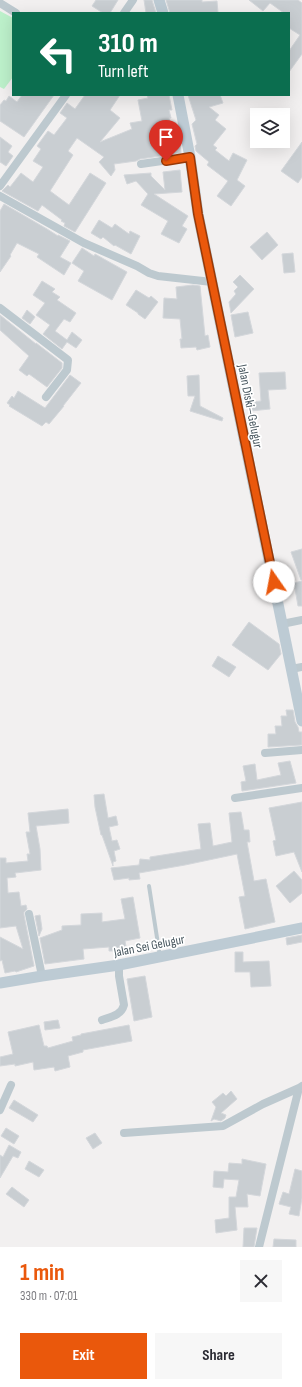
<!DOCTYPE html>
<html lang="en">
<head>
<meta charset="utf-8">
<style>
	body { margin:0; font-family:"Sofia Sans Condensed",sans-serif; background:#f7f7f7; color:#2b2b33; height:100vh; display:flex; flex-direction:column; font-size:15px; white-space:nowrap }
	* { box-sizing:border-box; margin:0 }
	p { font-size:13px; color:#7c7c81 }
	.icon { flex:none; width:22px; height:22px; fill:none; stroke:currentColor; stroke-width:2; stroke-linecap:round; stroke-linejoin:round }
	.map { position:relative; height:1247px; overflow:hidden }
	.details { display:flex; flex-direction:column; background:#fff; flex:1 }
	.details>* { flex:none }
	.banner { position:absolute; left:12px; top:12px; width:278px; height:84px; border-radius:0px; box-shadow:0 4px 16px #0002; background:#0b6e4f; color:#fff; overflow:hidden }
	.fabs { position:absolute; left:250px; top:108px; display:grid; gap:8px }
	.fabs a { display:grid; place-items:center; width:40px; height:40px; border-radius:0px; background:#fff; box-shadow:0 4px 16px #0002; font-size:20px }
	.pin { position:absolute; display:grid; place-items:center; width:34px; height:34px; color:#fff; margin:-41px -17px; border-radius:50% 50% 50% 0; rotate:-45deg; box-shadow:0 0 4px #0007 }
	.pin .icon { rotate:45deg }
	.me { position:absolute; width:44px; margin:-22px; rotate:348deg; stroke-linejoin:round; filter:drop-shadow(0 0 3px #0008) }
	.turn { display:flex; align-items:center; gap:14px; height:84px; padding:0 20px; font-size:18px }
	.turn .icon { width:52px; height:52px; stroke-width:2.5 }
	.turn b { display:block; font-size:28px; line-height:34px }
	.round { display:grid; place-items:center; flex:none; width:42px; height:42px; border-radius:0px; background:#f7f7f7 }
	.head { display:flex; align-items:center; justify-content:space-between; height:68px; padding:0 20px }
	h1 { font-size:24px; font-weight:700; line-height:30px; color:#ea580c }
	.primary-button { display:flex; gap:8px; margin-top:auto; padding:8px 20px }
	.primary-button a { flex:1; height:46px; border-radius:0px; background:#ea580c; color:#fff; font-size:16px; font-weight:700; line-height:46px; text-align:center }
	.primary-button a+a { background:#f7f7f7; color:#2b2b33 }
	.map>svg:first-child { display:block }
	.green { fill:#bdf1cb }
	.building { fill:#c9ced2; stroke:#d4d7db }
	.lines { fill:none; stroke-linecap:round; stroke-linejoin:round }
	.lane { stroke:#bdc9cf; stroke-width:4 }
	.street { stroke:#bdc9cf; stroke-width:8 }
	.secondary { stroke:#bdcbd4; stroke-width:11 }
	.route-casing { stroke:#983908; stroke-width:10 }
	.route { stroke:#ea580c; stroke-width:7 }
	.labels { text-anchor:middle; stroke-width:3.5; stroke-linejoin:round; paint-order:stroke }
	.street-label { font-size:13px; fill:#47565e; stroke:#fff }
</style>
</head>
<body>
<div class="map">
<svg width="302" height="1247" viewBox="0 0 302 1247">
	<rect width="100%" height="100%" fill="#f2f0f0"/>
	<path class="green" d="M0,11L13,18V77L4,89L0,87Z"/>
	<path class="building" d="M96,0H118L110,13H103L92,6Z
		M144,0H152L156,13H146Z
		M166,0H202V2L217,1L218,13H170Z
		M249,0H298L302,3V54L289,72V51L300,35L289,28V13H284L270,3L263,11Z
		M22,95H54L24,137L0,121V105L4,100L6,101L9,96L17,102Z
		M85,95H120L110,110L120,118L100,142L132,129L130,123L142,121L138,100L148,98L147,95H169L172,110H169L171,118H169L175,143L180,142L181,153L140,159L136,161L114,164L115,170L111,176L99,162L104,157L77,138L68,151L73,155L50,191L69,205L90,173L106,183L75,232L64,226L65,223L61,221L62,220L42,205L38,211L2,191L8,185L10,187L21,173L33,182L43,167L33,161L41,149L37,146L48,131L54,135L67,118L60,113L67,103L75,109Z
		M188,95H220L223,103L209,107L219,115L215,120L226,129L213,145L217,148L215,150L229,161L233,153L247,160L237,180L245,186L231,206L217,196L228,181L207,165L209,162L196,151L195,146L197,144L192,124L196,120Z
		M0,137L12,146L8,152L13,156L6,166L0,162Z
		M302,142V177L298,183L281,171Z
		M180,170L182,192L154,194L188,216L182,226L187,229L179,243L161,234L168,221L141,205L148,194L136,181L127,184L124,175L151,173V176L165,190L163,172Z
		M4,204L47,229L58,236V235L70,241L60,257L71,263L64,275L37,257L39,254L17,243L10,255L11,256L0,272V211Z
		M99,220L112,228L115,224L129,234L130,231L140,236L131,254L115,245L114,246L103,237L101,239L91,233Z
		M267,232L278,245L262,260L250,247Z
		M82,248L94,256L95,254L127,272L112,300L78,281L84,271L72,263Z
		M293,253L295,272L284,273L282,254Z
		M240,275L254,289L231,313L229,302L236,294L234,291L238,287L233,282Z
		M42,281L55,289L52,292L60,297L57,300L76,313L70,322L64,319L55,331L67,340L72,332L82,340L76,348L67,342L62,349L43,334L50,325L36,315L45,303L33,295Z
		M193,285L200,286L205,336L208,335L210,347L197,350L196,347L181,348L180,339H182L180,319L163,318L164,298L177,299L176,287Z
		M136,290L149,298L151,296L158,302L145,319L138,314V313L126,305Z
		M27,310L35,317L30,324L22,318Z
		M248,312L253,333L235,337L231,315Z
		M0,315L36,344V343L62,363V368L47,387L29,374L27,376L19,370L29,356L0,330Z
		M285,372L286,389L268,390L270,409L251,411V402L261,401L259,373Z
		M70,375L81,383L63,406H64L49,424L46,422L42,426L9,406L10,405L7,403L12,396L14,398L18,391L45,408Z
		M199,375L200,406L223,418L222,421L190,411L195,396H188L187,376Z
		M302,549V580H301L291,552Z
		M302,581V606H298L294,583Z
		M249,622L279,644L281,654L268,670L232,645Z
		M218,656L236,667L229,677L212,666Z
		M286,710H293L295,722L298,727L299,732H302V745L268,747V734H276L275,726H282L281,716H287Z
		M290,761L296,783L242,791L241,782L246,781L243,766L255,764L257,780L281,775L278,763Z
		M104,794L108,818L116,816L118,825L109,827L112,841L117,840L120,849L114,851L116,861L113,862V866L102,835H101L95,807L94,795Z
		M302,802V872L294,852L276,856L273,841L276,840L269,808Z
		M68,809L69,823L36,826L40,849L41,870L15,873L16,877L7,878L8,893L19,892L21,906L26,905L27,909L24,912V915L34,966L16,972L15,971L5,973L2,960L0,961V937L23,949L16,926L0,928V858H6V863L28,861L27,854H30L26,832H30L28,813Z
		M241,812L244,830H249L250,842H247L254,881L266,879L275,922L245,929L239,897L245,896L237,854L185,865L139,873L140,879L129,880V878L114,880L111,868L139,865L140,859L150,860V857L201,849L198,824L210,823L213,846L232,842L229,813Z
		M294,871L302,880V893L290,903L276,886Z
		M133,897L140,938L125,941L127,951L119,953L118,951H109V947L83,949L84,959L45,964L40,938L62,930V926L81,925V914L102,913V922L125,919L121,899Z
		M40,915L42,929L39,936L35,916Z
		M302,935V942L287,945L286,938Z
		M235,952H243V962L269,961L271,986L251,987L250,972H235Z
		M145,976L152,1017L134,1021L127,979Z
		M58,1020L60,1028L45,1030L44,1022Z
		M39,1025L44,1046H47L48,1048L73,1041L72,1037L81,1035V1034L129,1025L132,1041L83,1050V1052L68,1056L70,1067L55,1071L54,1067L34,1070L33,1062L15,1066V1064L0,1066V1057L13,1054L8,1032Z
		M231,1091L237,1099L221,1113L226,1115L225,1118L221,1121L214,1119L211,1121L216,1107L212,1102L223,1093L226,1096Z
		M14,1100L38,1115L33,1122L9,1108Z
		M6,1128L19,1136L14,1144L1,1136Z
		M95,1133L102,1143L93,1149L86,1138Z
		M9,1145L21,1152L18,1158L13,1156L0,1178V1155L3,1157Z
		M242,1159L266,1164L260,1196L247,1194L248,1207H235L237,1230L216,1233L215,1220L229,1218V1197H236L239,1180L224,1179L223,1188L213,1187L214,1171L228,1172L229,1163L242,1164Z
		M29,1161L44,1170L39,1177L25,1169Z
		M295,1169L302,1171V1198L299,1216L289,1214L291,1207L279,1204L283,1192L289,1194Z
		M12,1187L29,1200L24,1207L6,1194Z
		M244,1228H257L254,1247H243Z
		M274,1239L296,1240V1247H273Z"/>
	<g class="lines">
		<path class="lane" d="M149,886L160,957"/>
		<path class="street" d="M0,3L16,13
			M124,13L133,0
			M141,164L190,157
			M0,186L66,95
			M0,196L84,243L137,266L149,273L158,276L212,282
			M0,308L68,360L67,370L46,397
			M282,624L302,620
			M291,669L302,667
			M265,753L302,750
			M235,798L302,788
			M29,914L42,976
			M102,1020C110,1017 121,1016 124,1005L119,976V965
			M0,1110L11,1085
			M124,1133L223,1126L263,1104L299,1088L302,1086
			M259,1247L299,1088"/>
		<path class="secondary" d="M159,0L163,13
			M178,95L190,157L198,214L302,721
			M0,983L42,976L119,965L302,928"/>
	</g>
	<g class="lines">
		<defs>
			<path id="route" d="M166,161L190,157L198,214L274,582"/>
		</defs>
		<use href="#route" class="route-casing"/>
		<use href="#route" class="route"/>
	</g>
	<g class="labels">
		<g class="street-label">
			<text transform="translate(251 406) rotate(79)" y="5">Jalan Diski–Gelugur</text>
			<text transform="translate(149 945) rotate(-11)" y="5">Jalan Sei Gelugur</text>
		</g>
	</g>
</svg>
<div class="fabs">
<a><svg class="icon" aria-label="layers" viewBox="0 0 24 24"><path d="M12 4l9 5-9 5-9-5zM3 14l9 5 9-5"/></svg></a>
</div>
<div class="pin" style="left:166px;top:161px;background:#d93025"><svg class="icon" aria-label="arrive" viewBox="0 0 24 24"><path d="M6 21V4h12l-3 4 3 4H6"/></svg></div>
<svg class="me" style="left:274px;top:582px" viewBox="-20 -20 40 40"><circle r="19" fill="#fff"/><path d="M0-13L10 11 0 6-10 11z" fill="#ea580c"/></svg>
<div class="banner">
<div class="turn"><svg class="icon" aria-label="left" viewBox="0 0 24 24"><path d="M17 20v-9H6M10 6l-5 5 5 5"/></svg><div><b>310 m</b>Turn left</div></div>
</div>
</div>
<section class="details">
<div class="head"><div><h1>1 min</h1><p>330 m · 07:01</p></div><a class="round"><svg class="icon" aria-label="close" viewBox="0 0 24 24"><path d="M6 6l12 12M18 6L6 18"/></svg></a></div>
<div class="primary-button"><a>Exit</a><a>Share</a></div>
</section>
</body>
</html>
